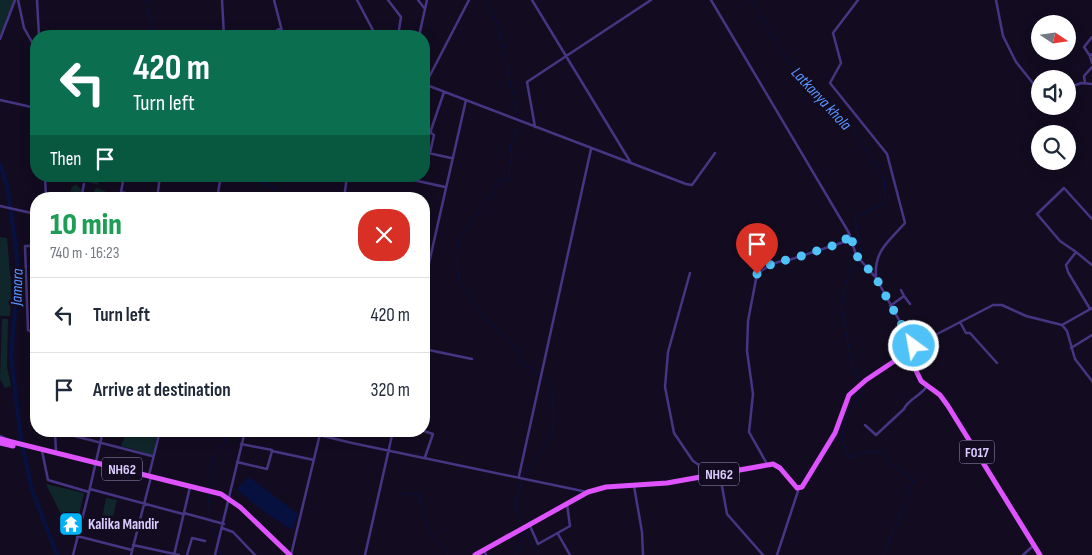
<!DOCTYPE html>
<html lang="en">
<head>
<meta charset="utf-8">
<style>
	body { margin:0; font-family:"Sofia Sans Condensed",sans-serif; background:#f6f6f7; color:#1f2937; height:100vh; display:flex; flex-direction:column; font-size:19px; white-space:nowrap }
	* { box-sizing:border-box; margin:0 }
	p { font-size:16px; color:#747a83 }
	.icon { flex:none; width:28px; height:28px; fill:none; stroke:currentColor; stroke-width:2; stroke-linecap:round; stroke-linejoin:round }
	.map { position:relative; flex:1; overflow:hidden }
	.side { position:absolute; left:30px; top:192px; width:400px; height:245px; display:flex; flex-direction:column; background:#fff; border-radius:20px; box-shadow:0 2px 12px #0003 }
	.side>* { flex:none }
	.hud { position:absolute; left:30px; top:30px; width:400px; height:152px; border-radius:20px; box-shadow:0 2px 12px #0003; background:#0b6e4f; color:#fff; overflow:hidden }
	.needle { width:32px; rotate:103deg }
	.fabs { position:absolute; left:1031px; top:15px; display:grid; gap:10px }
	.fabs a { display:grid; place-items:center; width:45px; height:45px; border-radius:50%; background:#fff; box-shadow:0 2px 12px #0003; font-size:25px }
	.pin { position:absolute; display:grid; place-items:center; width:42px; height:42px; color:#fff; margin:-51px -21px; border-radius:50% 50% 50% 0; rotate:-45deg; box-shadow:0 0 5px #0007 }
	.pin .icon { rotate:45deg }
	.me { position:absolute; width:55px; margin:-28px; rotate:328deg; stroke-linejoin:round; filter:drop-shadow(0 0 4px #0008) }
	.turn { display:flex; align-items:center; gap:18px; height:105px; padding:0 20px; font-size:22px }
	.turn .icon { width:65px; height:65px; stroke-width:2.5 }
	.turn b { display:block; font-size:35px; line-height:42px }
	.then { display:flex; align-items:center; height:48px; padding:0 20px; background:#0003; gap:10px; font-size:19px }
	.round { display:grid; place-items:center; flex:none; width:52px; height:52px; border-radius:20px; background:#f6f6f7 }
	.head { display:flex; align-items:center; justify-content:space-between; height:85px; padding:0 20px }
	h1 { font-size:30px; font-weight:800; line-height:38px; color:#1e9e55 }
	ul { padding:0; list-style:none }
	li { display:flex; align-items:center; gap:15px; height:75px; padding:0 20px; border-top:1px solid #e0e1e3 }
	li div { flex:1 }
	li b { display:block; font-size:19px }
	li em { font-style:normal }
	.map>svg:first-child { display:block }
	.green { fill:#0f272b }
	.water { fill:#07113f }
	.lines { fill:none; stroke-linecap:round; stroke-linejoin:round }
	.stream { stroke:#07113f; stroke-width:1 }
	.river { stroke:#07113f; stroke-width:4 }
	.street { stroke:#463582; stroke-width:2.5 }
	.primary { stroke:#de53ff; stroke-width:5 }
	.route { stroke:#4fc3f7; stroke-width:9; stroke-dasharray:0 16.2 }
	.labels { text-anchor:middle; stroke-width:5; stroke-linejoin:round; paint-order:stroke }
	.shield { fill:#130c21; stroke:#9f92bc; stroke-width:1 }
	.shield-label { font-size:14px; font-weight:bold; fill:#dbccff }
	.poi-label { font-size:15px; font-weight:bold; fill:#dbccff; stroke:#130c21; text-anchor:start }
	.water-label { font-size:16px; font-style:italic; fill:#5a95ff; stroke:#130c21 }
</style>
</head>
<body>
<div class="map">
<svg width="1092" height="555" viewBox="0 0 1092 555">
	<rect width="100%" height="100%" fill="#130c21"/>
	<path class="green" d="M0,0H14L0,35Z
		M80,176H95L99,185L79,179Z
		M76,184L81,190L79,199H68L72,187Z
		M96,188L105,191L106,199H103L101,195L91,199L90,195L93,194Z
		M0,237L7,238L11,285L10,316H0Z
		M2,319H8L7,367L11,386L5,388L0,379Z
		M110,431H158L153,455L121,446L125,436Z
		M46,484L84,493L79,515L63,518Z
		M106,498L117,500L113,516L102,519Z"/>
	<path class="water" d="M249,477L298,514L292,530L260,509L237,489Z"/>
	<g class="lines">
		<path class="stream" d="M146,0L154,36
			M487,0L499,29L518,119
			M750,0L790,63L845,118L884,179L886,202L855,218L861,253L848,276L841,306L852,364L860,382
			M517,123L518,127L510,146L512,157L509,166L510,177L506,182L500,179L488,200L459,238L457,259L459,282L486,320L517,348L524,365L533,369L537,376
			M255,176L257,181L274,187L278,199
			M861,386L863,391C848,415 832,431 850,458L862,453L881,451L892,464L913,480L907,499L883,555
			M523,476C533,459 548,447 553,427C555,420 553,411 553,404C552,391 552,385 542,377
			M522,480C518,499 510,507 523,526
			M210,488V469L213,459L224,443L226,431
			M209,494C208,506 210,531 218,540
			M401,494H419L427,528L448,555
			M525,530L538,555
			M218,549L221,555
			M515,555L525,529"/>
		<path class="river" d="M0,164L7,186L16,248L18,276L11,356L21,440L32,490L57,555"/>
		<path class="street" d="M18,0L24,28L36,49
			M37,0L39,36
			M222,0L224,36
			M274,0L282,31L286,36
			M357,0L376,36
			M388,0L401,17L398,36
			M418,0L425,9
			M532,0L631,163
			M711,0L849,233L856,255L876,278L911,342V349L902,356
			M858,0L833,33L841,63L830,83L887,154L905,223C889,241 874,251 876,276
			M996,0L1003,36L1016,62L1040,92
			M133,36L141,31
			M267,36L279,29L282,31
			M419,36L427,0
			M1092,37L1084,47L1090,56L1092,54
			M0,39L15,0
			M1090,56L1092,63
			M1085,83L1084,76L1092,67
			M424,84L686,184L692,185L715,153
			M425,85L469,0
			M1068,88L1081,83L1092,84
			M0,100L36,108
			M535,127L527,82L651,0
			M424,152L451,158
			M430,153L434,135L431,133V130L444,92
			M45,176L46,199
			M124,176L121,192L151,199
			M214,176L220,181L217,199
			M395,176L445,187
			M81,199L84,184
			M157,199L160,176
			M344,199L347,176
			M0,206L36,214
			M36,246H25L28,330L36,335
			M1076,252L1060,241L1037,214L1064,188L1092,219
			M690,273L668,352L665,387L674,433L693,461L699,465L703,476
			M424,285L466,100
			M901,290L904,296
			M890,306L904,296L910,304
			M1090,309L1068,272L1066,265L1076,252L1092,265
			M960,322L966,333H970L997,363
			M1062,325L1067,331L1075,359L1092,381
			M1071,348L1092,335
			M424,349L472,359
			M914,362L911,351L914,346L993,305H1002L1026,316L1062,325L1092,308
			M865,425L876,435L904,409C908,399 921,396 927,386
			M55,431L152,456
			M55,431L56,452
			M321,431L323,436L352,443L587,492
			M424,431L433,434L425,457
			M0,436L9,440
			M241,444L272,450
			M42,451L48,480L89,492L103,431
			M237,462L267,469L272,451L314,460
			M767,464L749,432L753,394L747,351L748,321L757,274C768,266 775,261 789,260L844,242L849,234
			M149,475L160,431
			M720,475L727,514L763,555
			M519,476L591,149
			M634,486L642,532L643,555
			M90,489L183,514
			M184,513L224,524
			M530,526L538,544L570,526L567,504
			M222,528L233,532L255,555
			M558,534L570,555
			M77,536L132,550
			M133,545L179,555
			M484,550L486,555
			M73,555L89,492
			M131,555L151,477
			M174,555L190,487
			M187,555L192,538L205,541
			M215,555L245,431
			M291,555L320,434L307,431
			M365,555L393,431
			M777,555L799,488
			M1023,555L1033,546"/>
		<path class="primary" d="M0,439L221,494L240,507L290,555
			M0,443L13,446
			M475,555L588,492L606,487L667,483L773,464L780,468L797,488L802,487L835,433L849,395L866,380L902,356L911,360L921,381L940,395L948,406L1040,555"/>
	</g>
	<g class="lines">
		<path class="route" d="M757,274C768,266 775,260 789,260L844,242L850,233L856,255L876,278L911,342V349L914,346"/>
	</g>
	<defs>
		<symbol id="temple-square" viewBox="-11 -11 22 22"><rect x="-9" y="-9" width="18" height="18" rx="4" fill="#00b2f7" stroke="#130c21"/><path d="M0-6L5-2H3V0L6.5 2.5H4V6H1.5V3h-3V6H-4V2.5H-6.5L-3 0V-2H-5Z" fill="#fff"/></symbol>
	</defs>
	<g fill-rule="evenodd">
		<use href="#temple-square" x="57" y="510" width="28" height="28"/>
	</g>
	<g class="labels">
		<g class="shield">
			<rect x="959.5" y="440.5" width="35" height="23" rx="4"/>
			<rect x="102" y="457.5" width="40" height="23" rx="4"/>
			<rect x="699" y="462.5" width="40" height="23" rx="4"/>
		</g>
		<g class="shield-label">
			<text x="977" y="457">F017</text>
			<text x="122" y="474">NH62</text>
			<text x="719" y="479">NH62</text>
		</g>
		<g class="poi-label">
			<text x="88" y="529">Kalika Mandir</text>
		</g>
		<g class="water-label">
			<text transform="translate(822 98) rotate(47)" y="6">Latkanya khola</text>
			<text transform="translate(16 287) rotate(-88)" y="6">Jamara</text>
		</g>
	</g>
</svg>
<div class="fabs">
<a><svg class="needle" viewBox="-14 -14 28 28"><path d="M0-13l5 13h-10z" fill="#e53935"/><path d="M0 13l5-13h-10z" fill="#747a83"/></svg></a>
<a><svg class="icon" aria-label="sound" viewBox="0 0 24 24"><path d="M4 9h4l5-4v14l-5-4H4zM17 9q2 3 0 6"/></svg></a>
<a><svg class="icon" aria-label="search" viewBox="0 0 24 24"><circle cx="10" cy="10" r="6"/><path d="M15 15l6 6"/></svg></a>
</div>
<div class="pin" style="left:757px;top:274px;background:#d93025"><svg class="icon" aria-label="arrive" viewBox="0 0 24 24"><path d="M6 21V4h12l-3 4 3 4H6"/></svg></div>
<svg class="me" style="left:914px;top:346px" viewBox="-20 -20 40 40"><circle r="17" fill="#4fc3f7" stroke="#fff" stroke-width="3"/><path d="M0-11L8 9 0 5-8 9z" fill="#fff"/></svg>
<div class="hud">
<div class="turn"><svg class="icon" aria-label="left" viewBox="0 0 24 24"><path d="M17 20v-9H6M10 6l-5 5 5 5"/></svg><div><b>420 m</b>Turn left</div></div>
<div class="then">Then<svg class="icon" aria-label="arrive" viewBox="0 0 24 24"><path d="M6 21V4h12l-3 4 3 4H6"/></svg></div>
</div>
<section class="side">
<div class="head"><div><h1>10 min</h1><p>740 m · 16:23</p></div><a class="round" style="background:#d93025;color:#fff"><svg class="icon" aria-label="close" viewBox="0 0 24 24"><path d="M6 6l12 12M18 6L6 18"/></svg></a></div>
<ul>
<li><svg class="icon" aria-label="left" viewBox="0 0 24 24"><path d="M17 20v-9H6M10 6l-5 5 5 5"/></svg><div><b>Turn left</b></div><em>420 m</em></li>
<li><svg class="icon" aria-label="arrive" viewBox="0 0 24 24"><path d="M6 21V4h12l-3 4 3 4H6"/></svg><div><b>Arrive at destination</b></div><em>320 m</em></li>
</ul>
</section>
</div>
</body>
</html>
